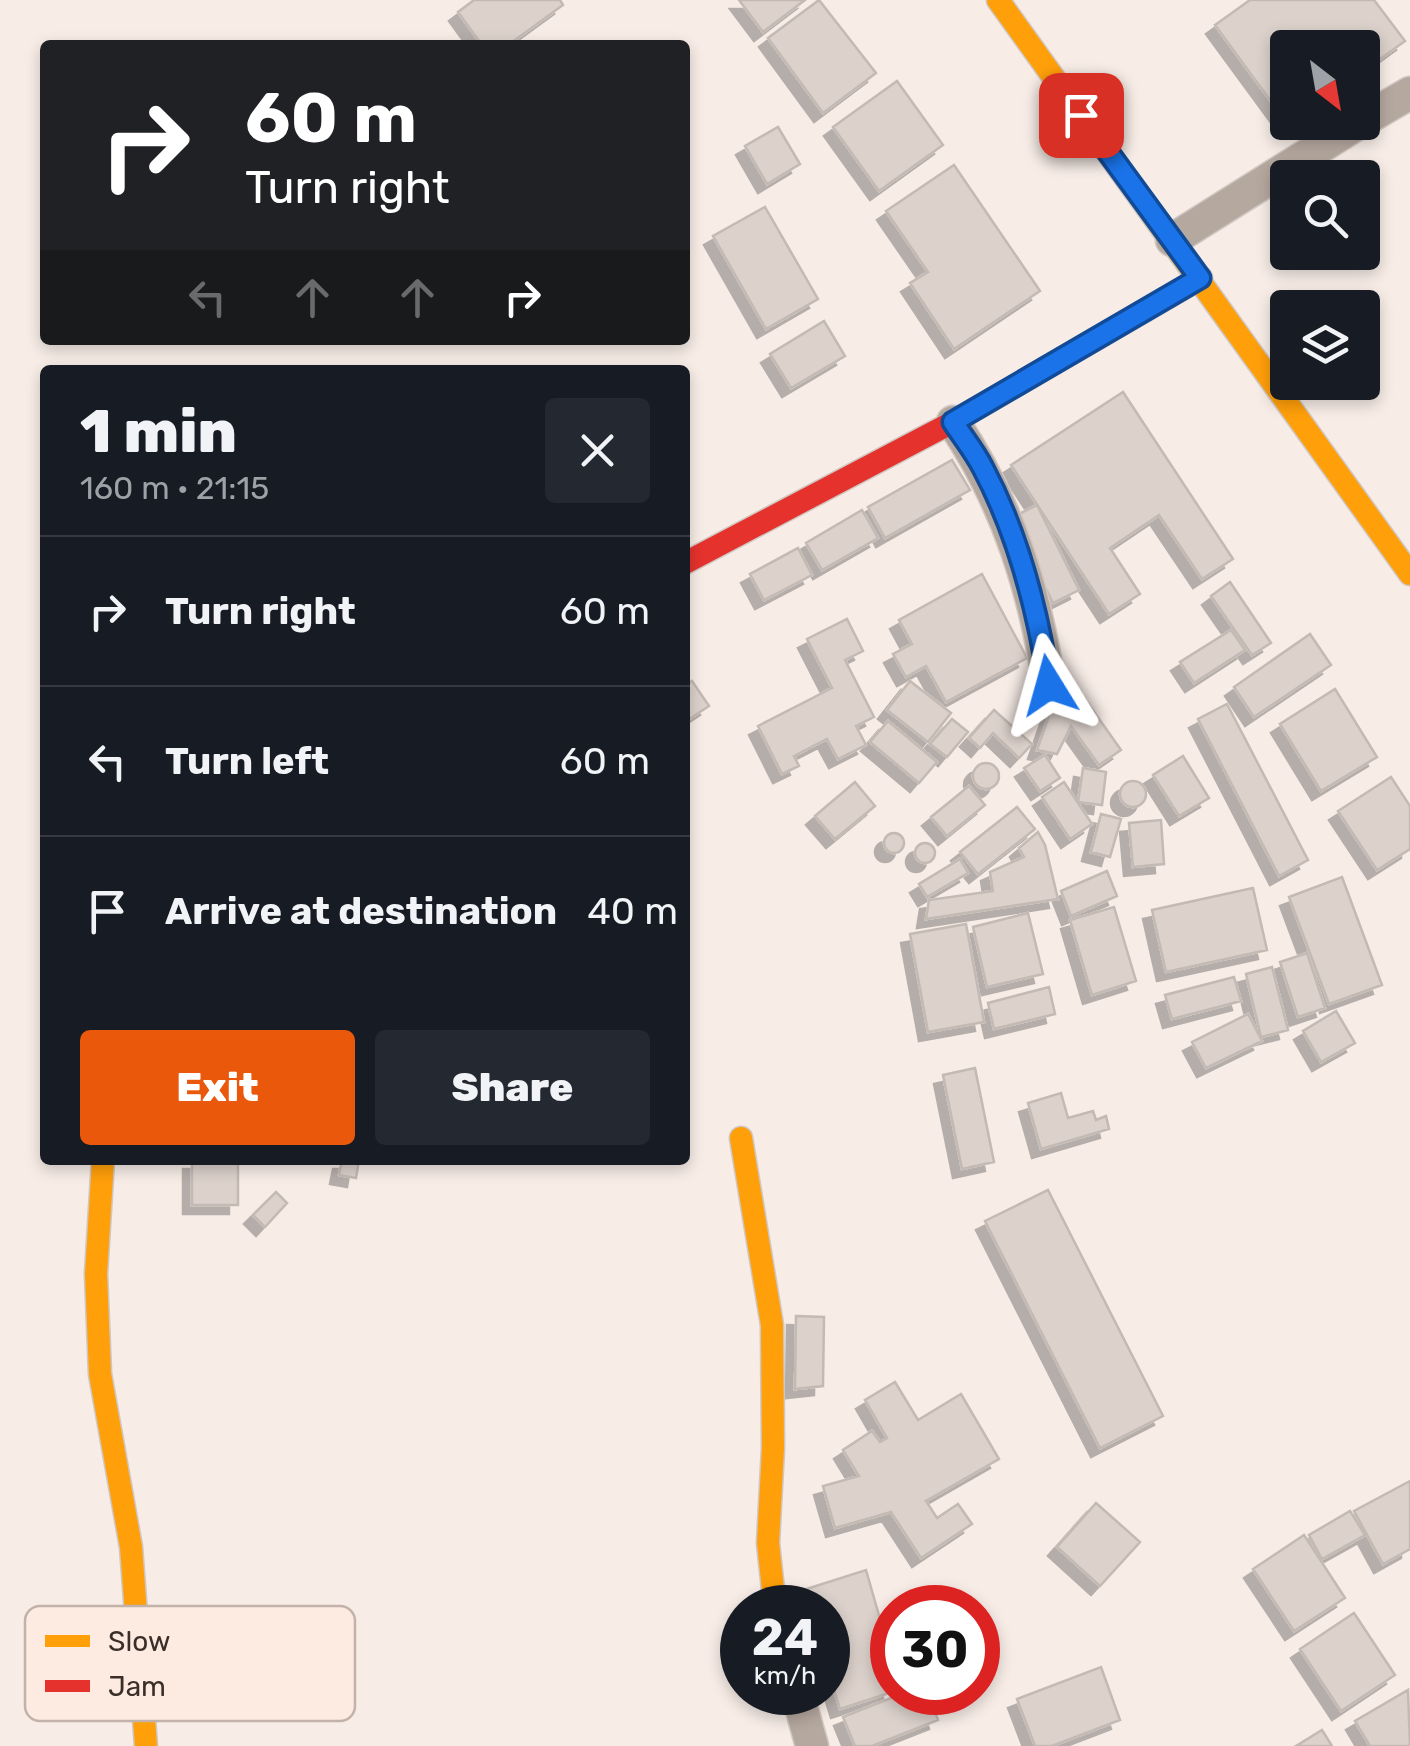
<!DOCTYPE html>
<html lang="en">
<head>
<meta charset="utf-8">
<style>
	body { margin:0; font-family:Rubik,sans-serif; background:#242831; color:#f1f3f6; height:100vh; display:flex; flex-direction:column; font-size:38px; white-space:nowrap }
	* { box-sizing:border-box; margin:0 }
	p { font-size:32px; color:#9ea1a6 }
	.icon { flex:none; width:55px; height:55px; fill:none; stroke:currentColor; stroke-width:2; stroke-linecap:round; stroke-linejoin:round }
	.map { position:relative; flex:1; overflow:hidden }
	.side { position:absolute; left:40px; top:365px; width:650px; height:800px; display:flex; flex-direction:column; background:#171b24; border-radius:10px; box-shadow:0 5px 15px #0003 }
	.side>* { flex:none }
	.banner { position:absolute; left:40px; top:40px; width:650px; height:305px; border-radius:10px; box-shadow:0 5px 15px #0003; background:#202124; color:#fff; overflow:hidden }
	.needle { width:65px; rotate:149deg }
	.controls { position:absolute; left:1270px; top:30px; display:grid; gap:20px }
	.controls a { display:grid; place-items:center; width:110px; height:110px; border-radius:10px; background:#171b24; box-shadow:0 5px 15px #0003; font-size:50px }
	.speed { position:absolute; left:720px; top:1585px; display:flex; gap:20px; font-size:50px; font-weight:700; text-align:center }
	.speed>* { display:grid; place-content:center; width:130px; height:130px; border-radius:50%; background:#171b24; box-shadow:0 5px 15px #0003; line-height:1 }
	.speed small { font-size:25px; font-weight:400 }
	.speed .limit { border:15px solid #d22; background:#fff; color:#111 }
	.pin { position:absolute; display:grid; place-items:center; width:85px; height:85px; color:#fff; margin:-42px; border-radius:20px; box-shadow:0 5px 15px #0006 }
	.me { position:absolute; width:110px; margin:-55px; rotate:352deg; stroke-linejoin:round; filter:drop-shadow(0 0 8px #0008) }
	.turn { display:flex; align-items:center; gap:35px; height:210px; padding:0 40px; font-size:45px }
	.turn .icon { width:130px; height:130px; stroke-width:2.5 }
	.turn b { display:block; font-size:70px; line-height:85px }
	.lanes { display:flex; align-items:center; height:95px; padding:0 40px; background:#0003; justify-content:center; gap:50px; direction:ltr }
	.lanes .off { opacity:.35 }
	.round { display:grid; place-items:center; flex:none; width:105px; height:105px; border-radius:10px; background:#242831 }
	.headline { display:flex; align-items:center; justify-content:space-between; height:170px; padding:0 40px }
	h1 { font-size:60px; font-weight:800; line-height:75px }
	.action { display:flex; gap:20px; margin-top:auto; padding:20px 40px }
	.action a { flex:1; height:115px; border-radius:10px; background:#ea580c; color:#fff; font-size:40px; font-weight:800; line-height:115px; text-align:center }
	.action a+a { background:#242831; color:#f1f3f6 }
	ul { padding:0; list-style:none }
	li { display:flex; align-items:center; gap:30px; height:150px; padding:0 40px; border-top:2px solid #363941 }
	li div { flex:1 }
	li b { display:block; font-size:38px }
	li em { font-style:normal }
	.map>svg:first-child { display:block }
	.building { fill:#dcd1cb; stroke:#c4bab4; stroke-width:2.5; filter:url(#shadow) }
	.lines { fill:none; stroke-linecap:round; stroke-linejoin:round }
	.street-casing { stroke:#d0c7c2; stroke-width:35 }
	.slow-casing { stroke:#d0c7c2; stroke-width:25 }
	.jam-casing { stroke:#d0c7c2; stroke-width:25 }
	.street { stroke:#b5a89f; stroke-width:32 }
	.slow { stroke:#ff9f0a; stroke-width:22 }
	.jam { stroke:#e5322d; stroke-width:22 }
	.route-casing { stroke:#114b97; stroke-width:25 }
	.route { stroke:#1a73e8; stroke-width:18 }
	.key { fill:#fdeae0; stroke:#c2b2a9; stroke-width:2.5 }
	.key-label { font-size:28px; fill:#3a2e28 }
</style>
</head>
<body>
<div class="map">
<svg width="1410" height="1746" viewBox="0 0 1410 1746">
	<defs>
		<filter id="shadow"><feDropShadow dx="-9" dy="9" stdDeviation="0" flood-color="#0004"/></filter>
	</defs>
	<rect width="100%" height="100%" fill="#f7ece6"/>
	<path class="building" d="M474,0H560L563,5L508,45H482L458,12Z
		M739,0H805L763,32Z
		M819,0L876,73L823,113L768,38Z
		M1250,0H1374L1405,41L1362,72V48H1288V122H1294L1289,126L1215,25Z
		M897,81L943,145L879,191L833,127Z
		M778,127L800,164L767,184L745,146Z
		M954,165L1040,291L954,349L910,283L928,272L886,211Z
		M765,207L818,299L766,329L713,236Z
		M824,321L845,356L791,388L770,354Z
		M1123,392L1233,559L1202,579L1159,515L1110,548L1140,594L1109,614L1011,465Z
		M952,460L970,490L885,538L868,507Z
		M1037,505L1079,590L1053,603L1011,518Z
		M862,510L878,538L822,570L806,543Z
		M798,548L812,575L764,600L750,574Z
		M982,574L1027,658L946,702L926,666L906,677L893,654L912,644L899,620Z
		M1230,582L1271,643L1252,655L1211,596Z
		M847,619L863,651L845,660L874,717L856,726L866,745L838,759L827,739L794,756L799,766L782,774L758,726L832,688L807,639Z
		M1231,630L1245,650L1194,683L1180,662Z
		M1310,634L1331,665L1254,717L1234,687Z
		M692,681L709,706L685,722V685Z
		M910,681L951,713L928,742L887,710Z
		M1335,689L1377,757L1321,791L1280,724Z
		M1080,692L1121,750L1099,765L1071,726L1057,754L1037,750L1050,713Z
		M1227,704L1308,860L1279,876L1198,719Z
		M994,710L1032,744L1019,758L993,733L980,748L969,738Z
		M952,719L968,732L947,757L930,744Z
		M888,721L937,762L919,783L870,742Z
		M1045,755L1060,778L1040,791L1024,768Z
		M1183,756L1209,798L1179,816L1153,775Z
		M973 776a13 13 0 1 1 26 0a13 13 0 1 1-26 0Z
		M1083,768L1106,772L1102,805L1078,802Z
		M1391,777L1410,806V849L1377,870L1338,811Z
		M1120 794a13 13 0 1 1 26 0a13 13 0 1 1-26 0Z
		M855,782L875,806L835,839L815,816Z
		M1064,782L1092,824L1070,839L1042,797Z
		M969,786L985,805L947,836L931,817Z
		M1017,807L1035,829L978,874L960,852Z
		M1101,814L1121,819L1110,857L1091,852Z
		M1161,820L1164,864L1133,867L1129,823Z
		M1038,832L1045,845L1058,899L926,919L929,900L993,891L990,872L1024,857L1019,848Z
		M884 843a10 10 0 1 1 20 0a10 10 0 1 1-20 0Z
		M915 853a10 10 0 1 1 20 0a10 10 0 1 1-20 0Z
		M960,859L968,873L927,897L919,884Z
		M1107,871L1117,896L1071,916L1061,891Z
		M1342,877L1382,985L1329,1004L1289,897Z
		M1253,888L1267,950L1166,972L1152,910Z
		M1114,907L1136,981L1092,995L1070,920Z
		M1028,913L1043,974L987,987L973,927Z
		M966,924L984,1022L928,1032L910,934Z
		M1307,953L1325,1008L1298,1017L1280,962Z
		M1272,967L1288,1030L1261,1037L1246,974Z
		M1234,977L1241,1001L1172,1019L1165,995Z
		M1049,987L1055,1014L994,1029L988,1003Z
		M1336,1011L1355,1043L1321,1062L1303,1031Z
		M1248,1014L1262,1041L1206,1068L1192,1042Z
		M975,1068L994,1162L962,1169L943,1075Z
		M1061,1093L1068,1118L1093,1111L1096,1120L1106,1116L1109,1129L1041,1149L1028,1103Z
		M192,1160H238V1205H192Z
		M342,1160H359L356,1178L339,1175Z
		M1048,1190L1163,1416L1100,1448L985,1221Z
		M276,1192L287,1203L265,1227L253,1215Z
		M796,1316L824,1317L823,1386L795,1389Z
		M895,1382L918,1420L961,1394L999,1459L926,1501L937,1518L958,1504L972,1524L921,1558L891,1512L835,1528L823,1486L859,1476L843,1450L872,1431L880,1442L887,1438L865,1400Z
		M1410,1481V1549L1383,1564L1354,1511Z
		M1096,1503L1140,1542L1100,1586L1057,1547Z
		M1350,1511L1365,1535L1322,1559L1309,1535Z
		M1304,1535L1345,1598L1294,1631L1253,1569Z
		M866,1570L892,1661V1692L840,1709L828,1670V1608H808L803,1590Z
		M1354,1613L1395,1675L1341,1711L1300,1649Z
		M1101,1667L1120,1720L1052,1746H1035L1017,1699Z
		M1408,1690L1410,1746H1370L1355,1721Z
		M906,1692H928L938,1720L872,1746H855L843,1717Z
		M1322,1730L1332,1746H1296Z"/>
	<g class="lines">
		<defs>
			<path id="street" d="M1362,121L1410,93
				M1172,240L1360,122
				M953,422C1007,502 1035,590 1049,685
				M797,1692L812,1746"/>
			<path id="slow" d="M998,0L1410,574
				M741,1138L772,1325L773,1448L768,1543L775,1608
				M103,1160L96,1274L100,1374L131,1547L146,1746"/>
			<path id="jam" d="M685,563L953,422L1201,278"/>
		</defs>
		<use href="#street" class="street-casing"/>
		<use href="#slow" class="slow-casing"/>
		<use href="#jam" class="jam-casing"/>
		<use href="#street" class="street"/>
		<use href="#slow" class="slow"/>
		<use href="#jam" class="jam"/>
	</g>
	<g class="lines">
		<defs>
			<path id="route" d="M1049,685C1038,612 1018,534 983,468C975,452 963,437 953,422L1200,278L1081,115"/>
		</defs>
		<use href="#route" class="route-casing"/>
		<use href="#route" class="route"/>
	</g>
	<rect x="25" y="1606" width="330" height="115" rx="15" class="key"/>
	<rect x="45" y="1635" width="45" height="12" fill="#ff9f0a"/>
	<rect x="45" y="1680" width="45" height="12" fill="#e5322d"/>
	<g class="key-label">
		<text x="108" y="1651">Slow</text>
		<text x="108" y="1696">Jam</text>
	</g>
</svg>
<div class="controls">
<a><svg class="needle" viewBox="-14 -14 28 28"><path d="M0-13l5 13h-10z" fill="#e53935"/><path d="M0 13l5-13h-10z" fill="#9ea1a6"/></svg></a>
<a><svg class="icon" aria-label="search" viewBox="0 0 24 24"><circle cx="10" cy="10" r="6"/><path d="M15 15l6 6"/></svg></a>
<a><svg class="icon" aria-label="layers" viewBox="0 0 24 24"><path d="M12 4l9 5-9 5-9-5zM3 14l9 5 9-5"/></svg></a>
</div>
<div class="speed"><div>24<small>km/h</small></div><div class="limit">30</div></div>
<div class="pin" style="left:1081px;top:115px;background:#d93025"><svg class="icon" aria-label="arrive" viewBox="0 0 24 24"><path d="M6 21V4h12l-3 4 3 4H6"/></svg></div>
<svg class="me" style="left:1049px;top:685px" viewBox="-20 -20 40 40"><path d="M0-17L14 15 0 8-14 15z" fill="#1a73e8" stroke="#fff" stroke-width="4"/></svg>
<div class="banner">
<div class="turn"><svg class="icon" aria-label="right" viewBox="0 0 24 24"><path d="M7 20v-9h11M14 6l5 5-5 5"/></svg><div><b>60 m</b>Turn right</div></div>
<div class="lanes"><svg class="icon off" aria-label="left" viewBox="0 0 24 24"><path d="M17 20v-9H6M10 6l-5 5 5 5"/></svg><svg class="icon off" aria-label="ahead" viewBox="0 0 24 24"><path d="M12 20V5M6 11l6-6 6 6"/></svg><svg class="icon off" aria-label="ahead" viewBox="0 0 24 24"><path d="M12 20V5M6 11l6-6 6 6"/></svg><svg class="icon" aria-label="right" viewBox="0 0 24 24"><path d="M7 20v-9h11M14 6l5 5-5 5"/></svg></div>
</div>
<section class="side">
<div class="headline"><div><h1>1 min</h1><p>160 m · 21:15</p></div><a class="round"><svg class="icon" aria-label="close" viewBox="0 0 24 24"><path d="M6 6l12 12M18 6L6 18"/></svg></a></div>
<ul>
<li><svg class="icon" aria-label="right" viewBox="0 0 24 24"><path d="M7 20v-9h11M14 6l5 5-5 5"/></svg><div><b>Turn right</b></div><em>60 m</em></li>
<li><svg class="icon" aria-label="left" viewBox="0 0 24 24"><path d="M17 20v-9H6M10 6l-5 5 5 5"/></svg><div><b>Turn left</b></div><em>60 m</em></li>
<li><svg class="icon" aria-label="arrive" viewBox="0 0 24 24"><path d="M6 21V4h12l-3 4 3 4H6"/></svg><div><b>Arrive at destination</b></div><em>40 m</em></li>
</ul>
<div class="action"><a>Exit</a><a>Share</a></div>
</section>
</div>
</body>
</html>
